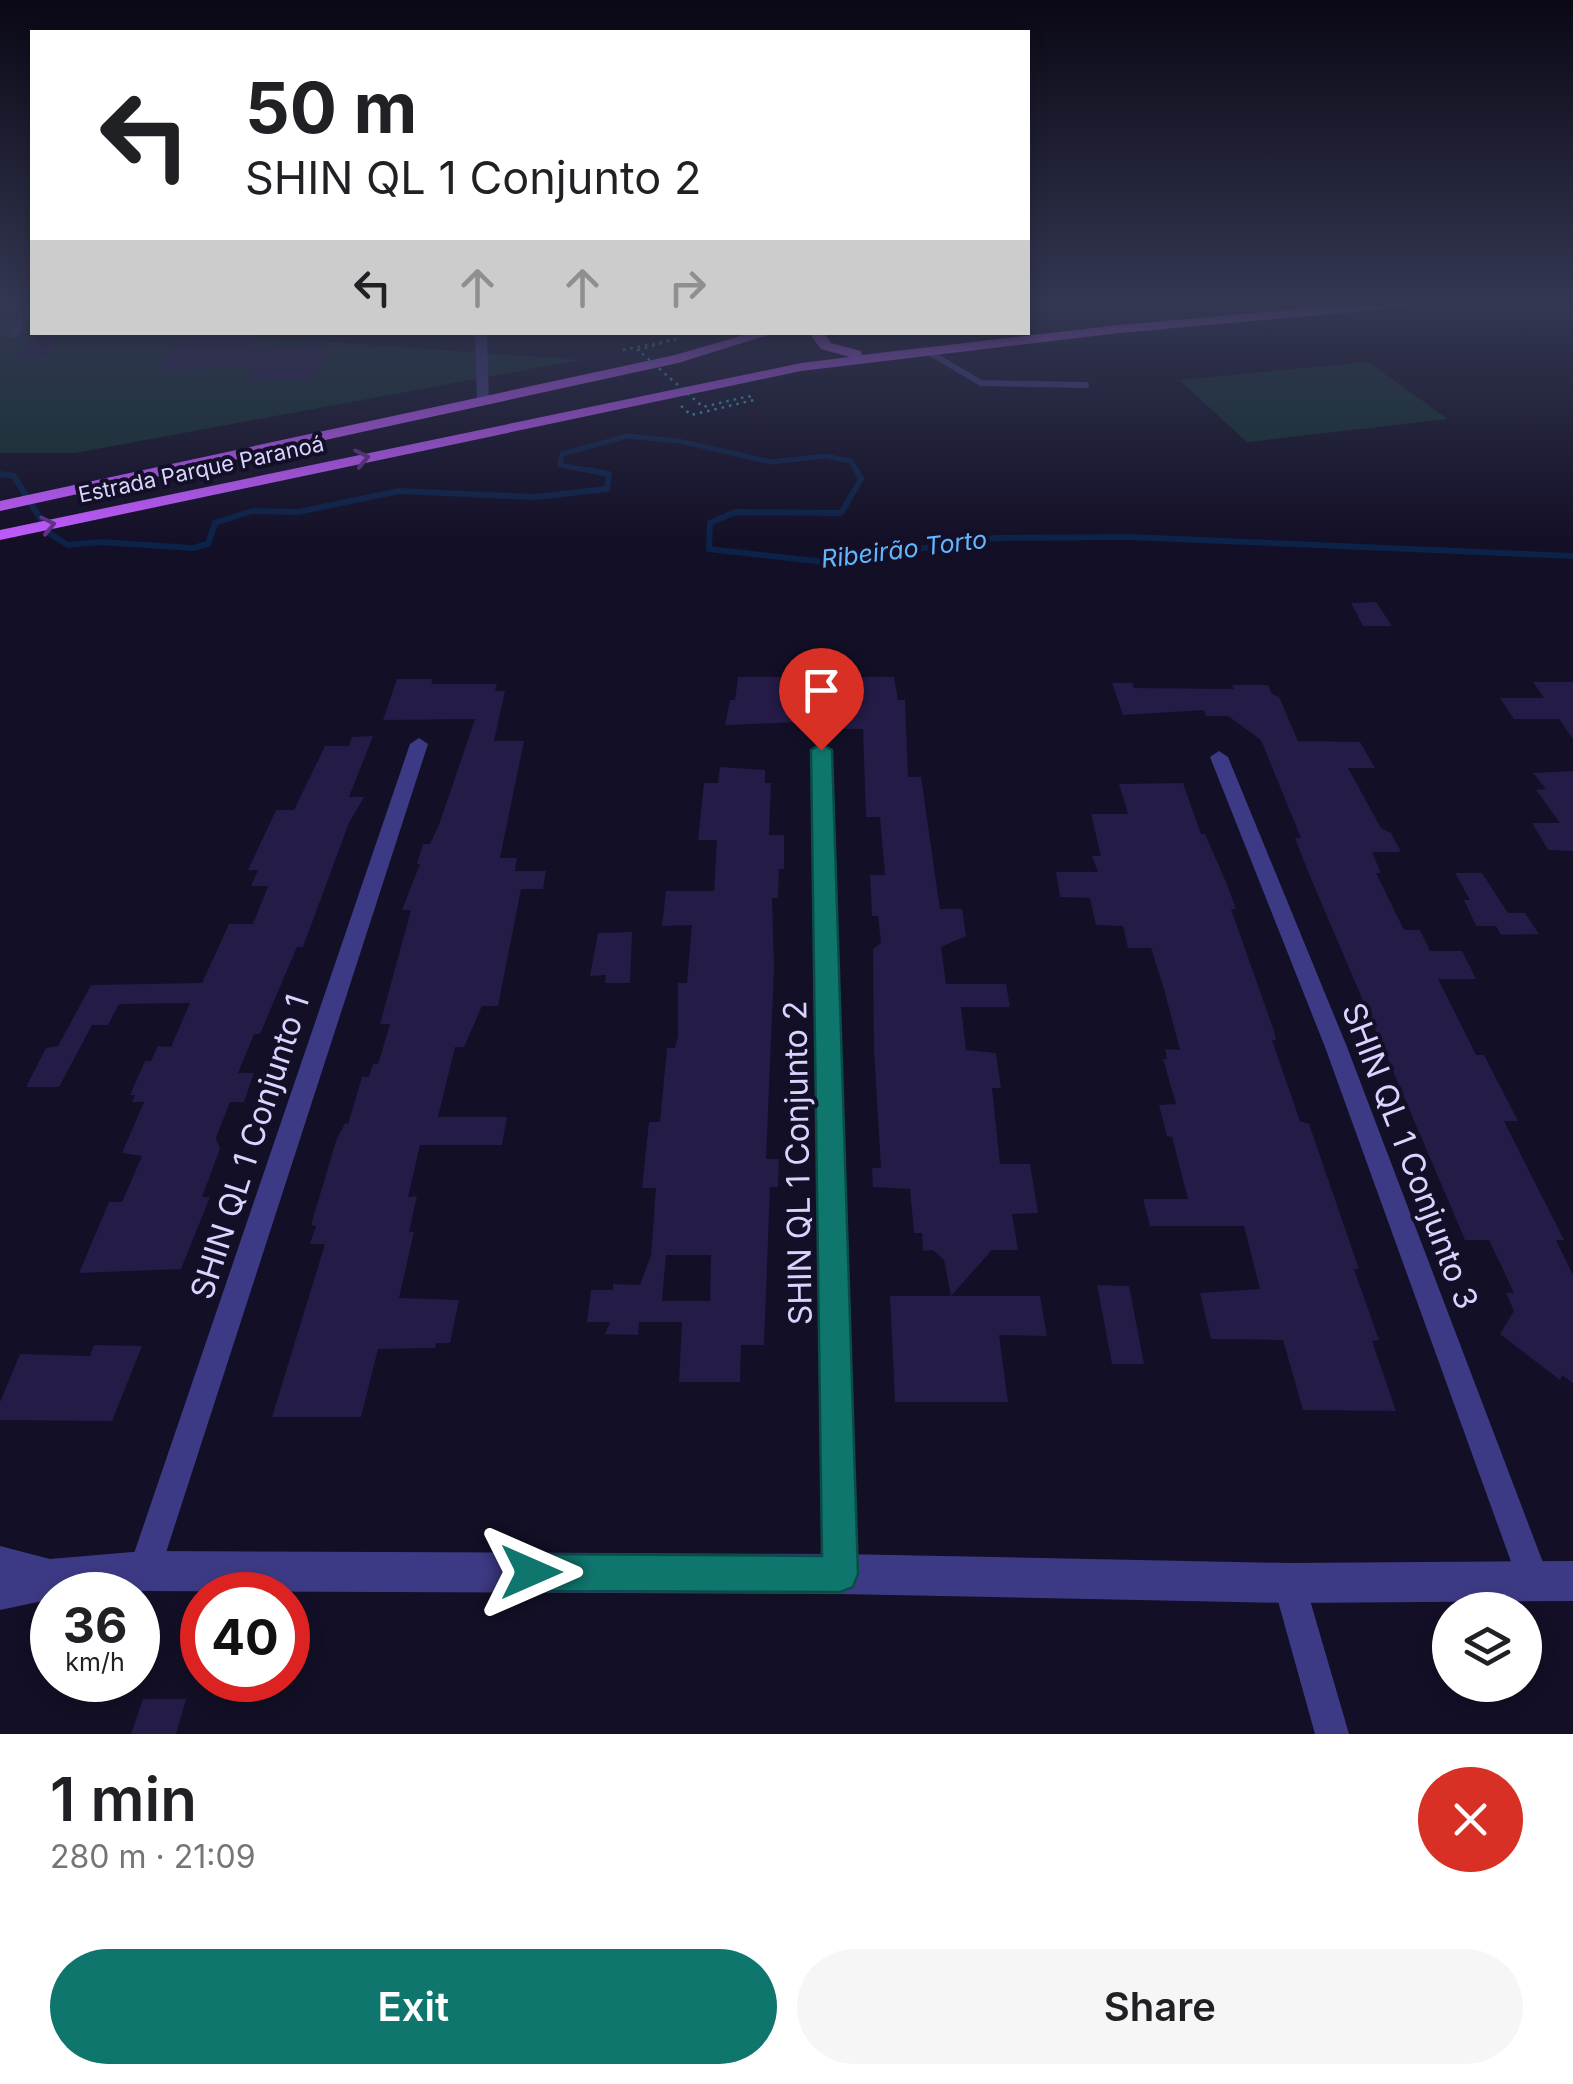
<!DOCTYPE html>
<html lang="en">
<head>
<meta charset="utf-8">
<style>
	body { margin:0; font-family:Inter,sans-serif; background:#f6f6f6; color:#202124; height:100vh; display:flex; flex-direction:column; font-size:38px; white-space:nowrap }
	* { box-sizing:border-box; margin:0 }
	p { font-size:32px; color:#757577 }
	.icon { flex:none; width:55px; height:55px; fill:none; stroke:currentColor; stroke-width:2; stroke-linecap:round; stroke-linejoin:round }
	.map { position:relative; height:1734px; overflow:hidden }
	.sheet { display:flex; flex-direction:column; background:#fff; flex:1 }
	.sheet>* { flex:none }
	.guide { position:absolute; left:30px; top:30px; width:1000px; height:305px; border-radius:0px; box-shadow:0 5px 15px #0003; background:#fff; color:#202124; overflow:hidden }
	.controls { position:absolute; left:1432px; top:1592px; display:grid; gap:20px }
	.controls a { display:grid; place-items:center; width:110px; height:110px; border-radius:50%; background:#fff; box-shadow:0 5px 15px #0003; font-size:50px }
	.speed { position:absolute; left:30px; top:1572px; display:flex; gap:20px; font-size:50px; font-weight:700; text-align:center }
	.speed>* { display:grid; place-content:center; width:130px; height:130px; border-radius:50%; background:#fff; box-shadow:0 5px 15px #0003; line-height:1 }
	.speed small { font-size:25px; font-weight:400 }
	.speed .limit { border:15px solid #d22; background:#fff; color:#111 }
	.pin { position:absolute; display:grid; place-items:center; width:85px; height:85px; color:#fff; margin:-102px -42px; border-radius:50% 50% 50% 0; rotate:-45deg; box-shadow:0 0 10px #0007 }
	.pin .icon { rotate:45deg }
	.me { position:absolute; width:110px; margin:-55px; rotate:90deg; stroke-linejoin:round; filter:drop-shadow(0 0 8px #0008) }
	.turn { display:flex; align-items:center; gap:35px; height:210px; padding:0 50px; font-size:45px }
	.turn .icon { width:130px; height:130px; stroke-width:2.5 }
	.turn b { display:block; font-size:70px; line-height:85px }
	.lanes { display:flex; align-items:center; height:95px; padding:0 50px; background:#0003; justify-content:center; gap:50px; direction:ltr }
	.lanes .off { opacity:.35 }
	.round { display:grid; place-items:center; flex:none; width:105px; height:105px; border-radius:52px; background:#f6f6f6 }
	.headline { display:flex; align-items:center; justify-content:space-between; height:170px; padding:0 50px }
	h1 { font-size:60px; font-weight:600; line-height:75px }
	.button { display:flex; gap:20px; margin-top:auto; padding:20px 50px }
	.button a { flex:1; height:115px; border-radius:60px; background:#0f766e; color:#fff; font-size:40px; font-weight:600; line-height:115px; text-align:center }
	.button a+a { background:#f6f6f6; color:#202124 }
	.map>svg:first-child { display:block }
	.green { fill:#12302f }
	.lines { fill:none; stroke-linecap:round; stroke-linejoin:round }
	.stream-far1 { stroke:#0c2248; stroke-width:5 }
	.stream { stroke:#0c2248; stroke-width:6 }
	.building { fill:#241b47; fill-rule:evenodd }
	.path { stroke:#2fb8b0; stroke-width:2.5; stroke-dasharray:2.5 5; stroke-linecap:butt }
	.service { stroke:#3d3a85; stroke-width:6 }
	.minor { fill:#3d3a85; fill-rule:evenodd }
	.tertiary { fill:#3d3a85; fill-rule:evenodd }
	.primary { fill:#c25bff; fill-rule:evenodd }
	.path-bridge { stroke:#2fb8b0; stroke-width:2.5; stroke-dasharray:2.5 5; stroke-linecap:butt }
	.oneway { stroke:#623188 }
	.route { fill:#0f766e; stroke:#0a4d48; stroke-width:2.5 }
	.labels { text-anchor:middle; stroke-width:8; stroke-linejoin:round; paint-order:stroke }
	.far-street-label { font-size:22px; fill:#d9d4ff; stroke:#130f26 }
	.far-water-label { font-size:25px; font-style:italic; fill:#62b6ff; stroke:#130f26 }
	.near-street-label { font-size:32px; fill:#d9d4ff; stroke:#130f26 }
</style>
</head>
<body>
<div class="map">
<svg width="1573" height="1734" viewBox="0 0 1573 1734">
	<rect width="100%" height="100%" fill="#130f26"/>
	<path class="green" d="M0,318L32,320V332L206,333L579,360L75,453H0Z
		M1368,362L1448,419L1247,442L1179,380Z"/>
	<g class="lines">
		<path class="stream-far1" d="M602,473L560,465L562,454L627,436L679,441L771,462L825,456L851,461L857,473"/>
		<path class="stream" d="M856,470L861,479L841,513L735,512L710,523L709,549L825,562L996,538L1130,537L1573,556
			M0,474L14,476L49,533L68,545L99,542L193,548L208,544L215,523L252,511L298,512L399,491L535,497L607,489L609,474L588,470"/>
	</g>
	<path class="building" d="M39,332H64L46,358L14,359Z
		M192,332H258L252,346L329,344L314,379L245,381L254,366L158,371L176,339L189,338Z
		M1376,602L1392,626H1363L1351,603Z
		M738,677H894L898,700H905L908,777H921L940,909H962L966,936L941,947L946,984H1006L1010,1007H961L966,1050L996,1053L1001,1088H992L1000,1164H1030L1038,1213L1012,1214L1018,1250H992L951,1296H1040L1047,1336L999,1335L1008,1402H895L890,1296H951L944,1260L933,1250L923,1251L922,1233H914L910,1189L873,1187L872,1168H881L874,1050L873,949L881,943L878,916H872L870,875H885L880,817H866L863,729H826L825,721L725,725L730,700H735Z
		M397,679H433L431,684H497L495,691H505L494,741H524L500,858H517L515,871H546L543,889H521L498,1006H482L464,1047H455L438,1117H507L502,1145H420L408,1197L417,1196L409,1232H414L399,1298L459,1300L450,1343H436L435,1348L378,1349L361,1417H272L325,1244H310L316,1226L311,1225L336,1141L345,1123L348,1124L362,1077H369L373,1064H378L390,1024H380L411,910H402L420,864H417L423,844H430L440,822L475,719L383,720Z
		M1533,682H1573V739L1559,719H1514L1500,698H1544Z
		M1112,683H1132L1134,688L1234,689L1232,685H1268L1272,694L1279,697L1298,741L1360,742L1375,768H1348L1381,828L1391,833L1401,852H1372L1381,873H1376L1404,930H1420L1430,951H1462L1476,979H1438L1476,1055H1484L1518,1121H1504L1564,1240H1556L1573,1275V1383L1562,1375L1560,1380L1500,1334L1514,1311L1506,1293H1514L1489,1240H1465L1309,874L1295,838H1301L1261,740L1228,716H1206L1204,710L1123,715Z
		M373,736L349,797H364L349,823L303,947H297L260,1034H254L238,1073H254L244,1102H230L216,1138L220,1149L202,1197H210L181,1269L79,1273L109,1202H122L142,1156L122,1153L144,1102H132L135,1095H130L145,1061H151L158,1046L171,1047L190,1003L119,1004L108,1025H92L59,1087H26L46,1048L58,1046L91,985L202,983L229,924H253L268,886H251L258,870H248L276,810H294L325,746H349L352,737Z
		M720,767L765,770V783H771L769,835H784V869H779L778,898H772L774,969L766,1159H779L778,1187H770L764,1345H741L740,1382H679L682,1322H639L638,1335L605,1334L610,1322H587L591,1290H613V1284L640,1285L651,1255L656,1188H642L649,1122H660L667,1048H675L678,1036V983H687L692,925L662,926L666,891H714L717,840H698L704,783H718ZM666,1255H711L710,1301H662Z
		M1573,771V851L1548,850L1532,823H1560L1536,790L1546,789L1533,773Z
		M1183,783L1201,834H1205L1226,882L1236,909H1231L1274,1031L1276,1040H1272L1300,1121L1309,1124L1359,1269H1354L1379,1340L1372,1341L1396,1411L1303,1410L1283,1340L1211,1339L1200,1293L1260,1289L1244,1226H1150L1143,1199H1188L1172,1137L1167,1136L1159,1105L1176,1104L1163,1059H1167L1165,1049L1180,1050L1164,989L1151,948H1128L1123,926L1096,925L1090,898L1060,897L1056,872H1098L1092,856H1101L1091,814H1128L1119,784Z
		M1455,873H1482L1508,913H1525L1539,934L1501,935L1496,926H1476L1464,900H1470Z
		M632,932L630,983H605L606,975L590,976L598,933Z
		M1097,1285L1129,1286L1144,1364H1112Z
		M94,1345L142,1346L112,1421L0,1420V1402L20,1354L90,1356Z
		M143,1699H186L176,1734H131Z"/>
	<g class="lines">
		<path class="path" d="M623,350L676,339
			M681,406L691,415L754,400L749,396"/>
		<path class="service" d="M927,351L981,383L1086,385"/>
		<path class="minor" d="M26,302H32V314L17,338H9Z
			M475,332H487L489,402L483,406L477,402Z
			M419,738L428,744L160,1571L155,1582L144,1587L133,1582L128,1571L410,744Z
			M821,744L830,750L856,1574L851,1585L840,1590L829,1585L824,1574L812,750Z
			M1219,751L1228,757L1347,1047L1550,1581L1545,1592L1534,1597L1523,1592L1518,1581L1325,1047L1210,757Z
			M1289,1567L1300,1572L1305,1583L1349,1734H1315L1273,1583L1278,1572Z"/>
		<path class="tertiary" d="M0,1546L50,1559L144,1551L840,1554L1289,1563L1573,1561V1601L1289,1603L840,1594L144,1591L52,1595V1599L0,1610Z"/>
		<path class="primary" d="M1378,302H1427L1420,306L1119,333L801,371L0,540V530L801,363L850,357L821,349L808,332H823L831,343L861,351L862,355L1119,325Z
			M754,332H778L678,363L0,511V501L675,355Z"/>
		<path class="path-bridge" d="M676,339L638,350L703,407L749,396"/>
	</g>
	<defs><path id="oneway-chevron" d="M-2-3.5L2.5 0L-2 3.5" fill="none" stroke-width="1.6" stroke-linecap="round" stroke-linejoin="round" transform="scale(2.5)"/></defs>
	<g class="oneway">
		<use href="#oneway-chevron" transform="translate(362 458) rotate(-12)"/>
		<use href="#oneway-chevron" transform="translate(48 525) rotate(-12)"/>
	</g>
	<linearGradient id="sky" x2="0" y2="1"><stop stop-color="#0a0815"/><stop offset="0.56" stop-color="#333752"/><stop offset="1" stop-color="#333752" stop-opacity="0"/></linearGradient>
	<rect width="1573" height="544" fill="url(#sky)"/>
	<path class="route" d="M821,744L832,750L858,1574L853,1587L840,1592L531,1591L518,1585L513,1572L518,1560L531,1554L822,1556L811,750Z"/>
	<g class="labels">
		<g class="far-street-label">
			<text transform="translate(201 469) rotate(-12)" y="8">Estrada Parque Paranoá</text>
		</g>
		<g class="far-water-label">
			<text transform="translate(904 549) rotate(-7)" y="9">Ribeirão Torto</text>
		</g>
		<g class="near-street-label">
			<text transform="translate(250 1147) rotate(-72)" y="11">SHIN QL 1 Conjunto 1</text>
			<text transform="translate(1410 1156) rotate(69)" y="11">SHIN QL 1 Conjunto 3</text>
			<text transform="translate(798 1163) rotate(-91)" y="11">SHIN QL 1 Conjunto 2</text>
		</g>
	</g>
</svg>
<div class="controls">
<a><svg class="icon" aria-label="layers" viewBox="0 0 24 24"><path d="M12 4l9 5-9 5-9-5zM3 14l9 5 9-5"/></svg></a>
</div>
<div class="speed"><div>36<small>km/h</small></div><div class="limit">40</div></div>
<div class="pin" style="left:821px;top:750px;background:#d93025"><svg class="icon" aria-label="arrive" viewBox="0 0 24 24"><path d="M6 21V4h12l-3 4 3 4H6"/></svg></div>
<svg class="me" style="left:531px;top:1572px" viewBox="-20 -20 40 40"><path d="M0-17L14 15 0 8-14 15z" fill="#0f766e" stroke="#fff" stroke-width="4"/></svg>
<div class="guide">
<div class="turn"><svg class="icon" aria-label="left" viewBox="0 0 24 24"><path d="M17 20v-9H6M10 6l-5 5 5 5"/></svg><div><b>50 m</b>SHIN QL 1 Conjunto 2</div></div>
<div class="lanes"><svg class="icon" aria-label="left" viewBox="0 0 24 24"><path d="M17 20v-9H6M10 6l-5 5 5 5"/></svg><svg class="icon off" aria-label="ahead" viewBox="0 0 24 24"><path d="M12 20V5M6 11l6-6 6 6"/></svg><svg class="icon off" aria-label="ahead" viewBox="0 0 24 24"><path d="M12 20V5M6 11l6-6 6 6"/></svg><svg class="icon off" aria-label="right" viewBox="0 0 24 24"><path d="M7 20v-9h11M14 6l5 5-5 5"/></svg></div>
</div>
</div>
<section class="sheet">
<div class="headline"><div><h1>1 min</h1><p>280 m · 21:09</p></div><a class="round" style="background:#d93025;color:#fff"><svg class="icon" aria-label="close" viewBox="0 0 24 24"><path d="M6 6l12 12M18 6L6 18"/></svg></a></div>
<div class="button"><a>Exit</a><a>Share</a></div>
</section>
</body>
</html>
